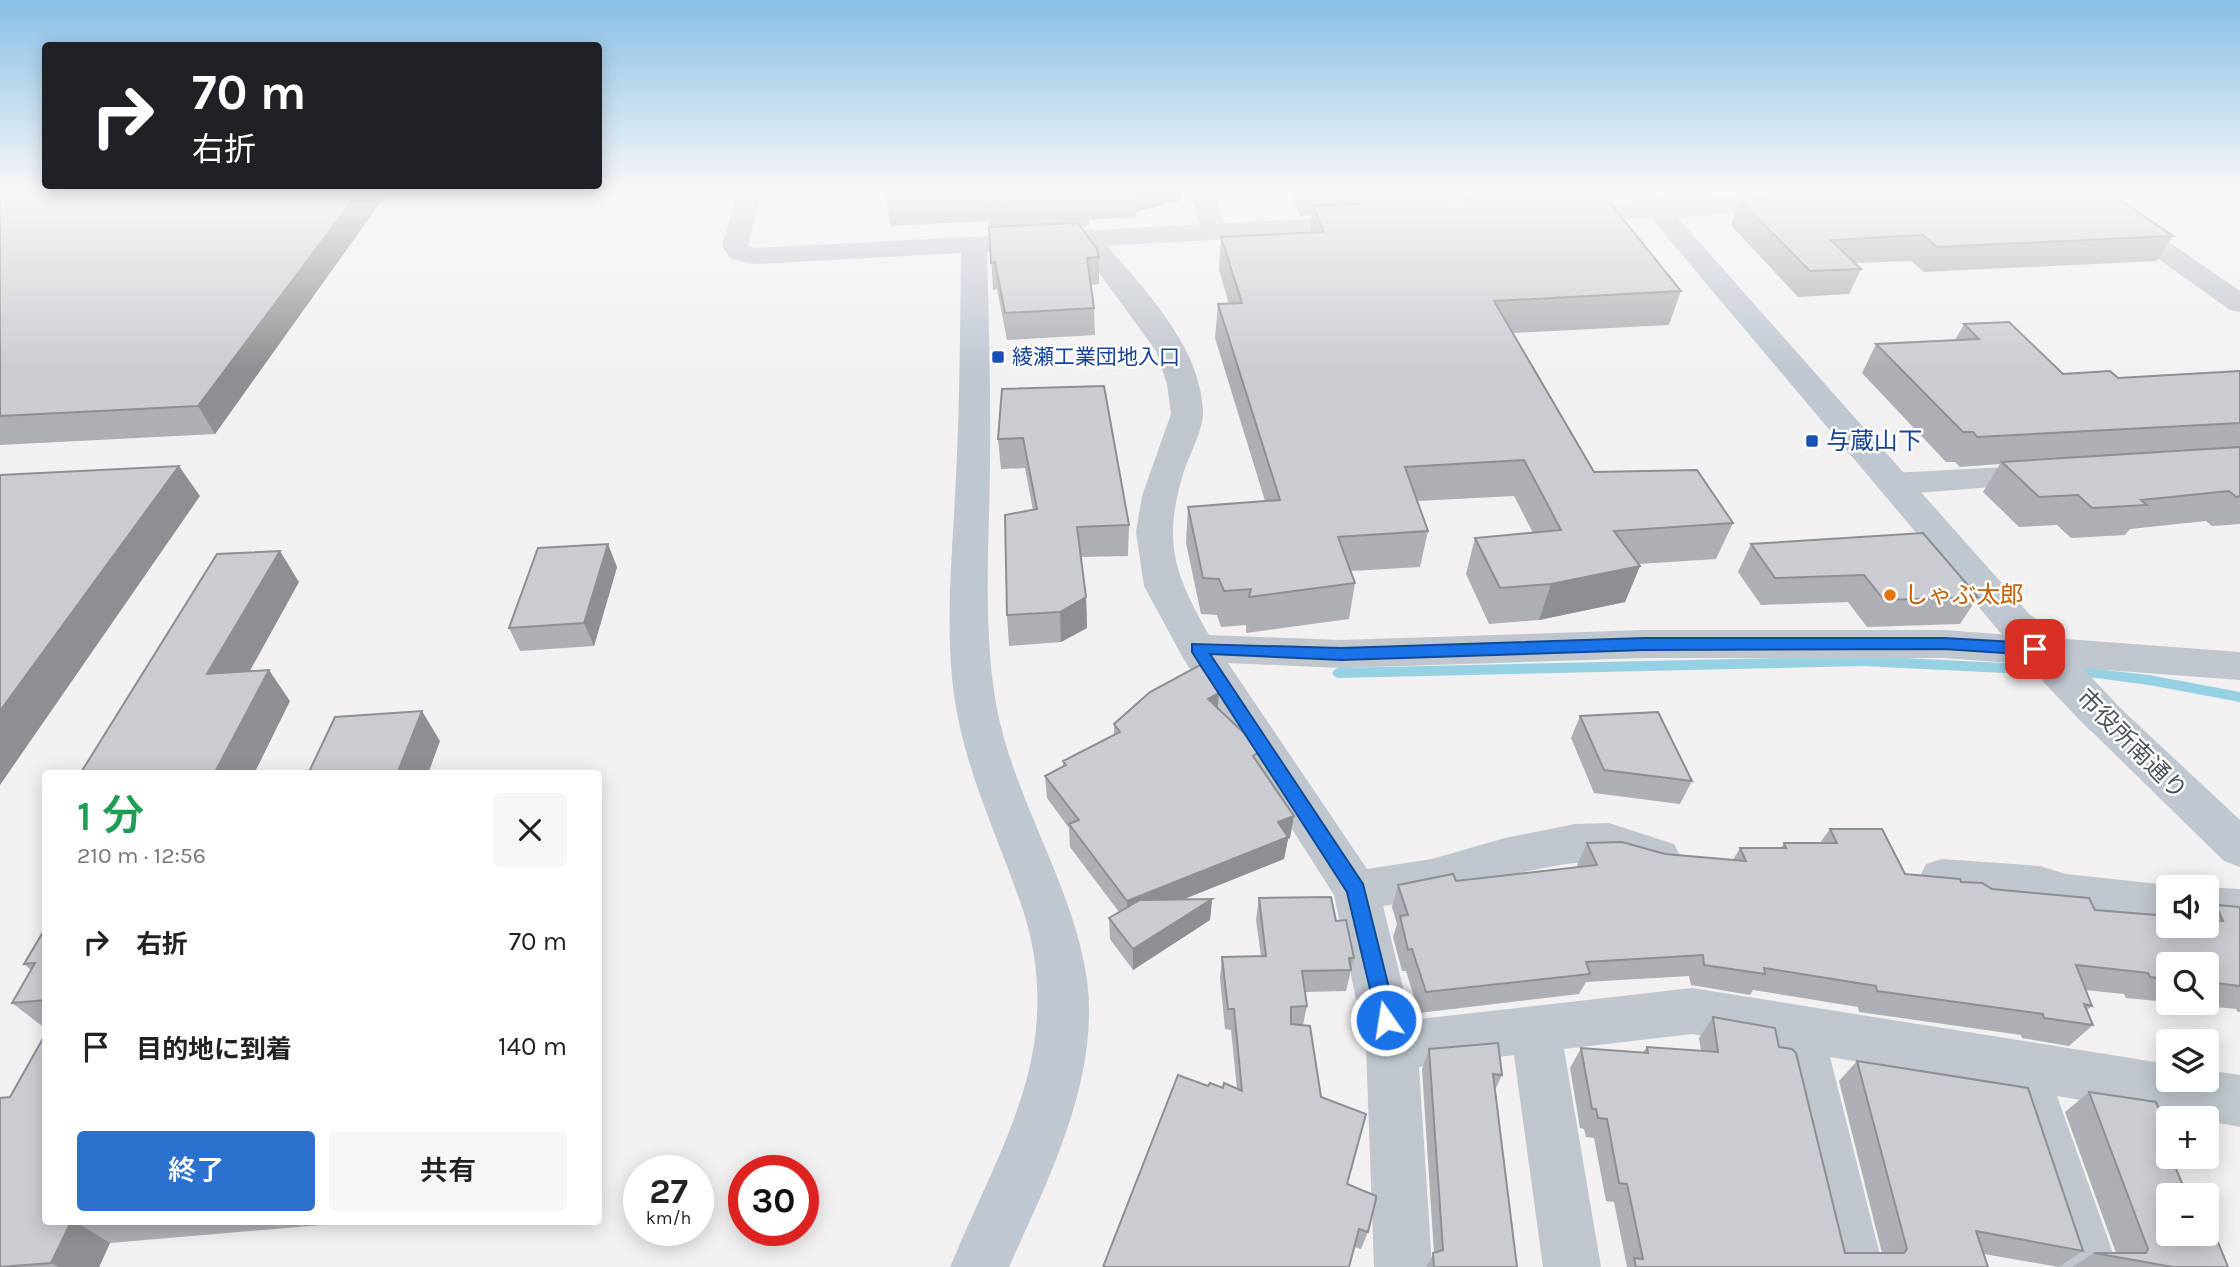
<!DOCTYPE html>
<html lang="ja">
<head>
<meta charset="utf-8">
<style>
	body { margin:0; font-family:Karla,"Noto Sans JP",sans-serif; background:#f6f6f6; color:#222; height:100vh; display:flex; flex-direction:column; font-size:26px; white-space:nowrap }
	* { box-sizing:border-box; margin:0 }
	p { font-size:23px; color:#767676 }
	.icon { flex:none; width:38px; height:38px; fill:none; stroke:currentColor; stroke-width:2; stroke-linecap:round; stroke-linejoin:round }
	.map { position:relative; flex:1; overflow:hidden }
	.details { position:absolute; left:42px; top:770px; width:560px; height:455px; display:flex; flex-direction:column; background:#fff; border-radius:7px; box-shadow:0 4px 18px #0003 }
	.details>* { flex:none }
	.top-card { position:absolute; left:42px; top:42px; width:560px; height:147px; border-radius:7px; box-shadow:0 4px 18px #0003; background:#202124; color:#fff; overflow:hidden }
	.fabs { position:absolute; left:2156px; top:875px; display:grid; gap:14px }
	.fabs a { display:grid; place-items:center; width:63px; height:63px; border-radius:7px; background:#fff; box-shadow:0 4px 18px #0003; font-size:35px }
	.speed { position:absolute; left:623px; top:1155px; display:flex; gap:14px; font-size:35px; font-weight:700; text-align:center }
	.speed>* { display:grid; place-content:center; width:91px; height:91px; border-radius:50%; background:#fff; box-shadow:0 4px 18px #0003; line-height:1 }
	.speed small { font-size:18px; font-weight:400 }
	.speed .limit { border:10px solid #d22; background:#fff; color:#111 }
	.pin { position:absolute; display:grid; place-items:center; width:60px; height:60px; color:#fff; margin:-30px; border-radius:14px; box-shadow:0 4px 10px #0006 }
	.me { position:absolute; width:77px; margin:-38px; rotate:347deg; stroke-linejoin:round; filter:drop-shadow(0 0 5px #0008) }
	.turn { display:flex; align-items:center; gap:24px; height:147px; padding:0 35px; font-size:32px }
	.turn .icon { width:91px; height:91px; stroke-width:2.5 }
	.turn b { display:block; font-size:49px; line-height:60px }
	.round { display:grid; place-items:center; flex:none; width:74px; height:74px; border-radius:7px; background:#f6f6f6 }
	.headline { display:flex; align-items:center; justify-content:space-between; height:119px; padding:0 35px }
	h1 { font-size:42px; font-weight:600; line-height:52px; color:#1e9e55 }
	.button { display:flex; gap:14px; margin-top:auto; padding:14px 35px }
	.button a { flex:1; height:80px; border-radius:7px; background:#2d71ce; color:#fff; font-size:28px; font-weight:600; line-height:80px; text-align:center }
	.button a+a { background:#f6f6f6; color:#222 }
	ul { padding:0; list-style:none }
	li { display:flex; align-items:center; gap:21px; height:105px; padding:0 35px }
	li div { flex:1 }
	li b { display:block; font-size:26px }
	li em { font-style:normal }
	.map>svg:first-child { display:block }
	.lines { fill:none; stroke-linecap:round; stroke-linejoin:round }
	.stream { fill:#95d1e2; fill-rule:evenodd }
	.street { fill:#bfc6cd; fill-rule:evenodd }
	.secondary { fill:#bfc7d1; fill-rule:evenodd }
	.secondary-bridge { stroke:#bfc7d1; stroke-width:38 }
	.wall { fill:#aeafb4 }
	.shaded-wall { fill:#8d8f92 }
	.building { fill:#caccd1; stroke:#8d8f92; stroke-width:2 }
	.route { fill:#1a73e8; stroke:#114b97; stroke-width:2 }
	.transit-dot { fill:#1a4fb4; stroke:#fff; stroke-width:2.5 }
	.food-dot { fill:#e8710a; stroke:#fff; stroke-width:2.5 }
	.labels { text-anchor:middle; stroke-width:5; stroke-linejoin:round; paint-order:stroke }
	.far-transit-label { font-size:21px; fill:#164399; stroke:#fff; text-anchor:start }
	.transit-label { font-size:24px; fill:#164399; stroke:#fff; text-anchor:start }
	.food-label { font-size:24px; fill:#c56008; stroke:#fff; text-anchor:start }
	.street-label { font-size:24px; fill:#49525b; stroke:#fff }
</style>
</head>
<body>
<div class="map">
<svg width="2240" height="1267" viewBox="0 0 2240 1267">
	<rect width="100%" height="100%" fill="#f2f0f0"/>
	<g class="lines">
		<path class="stream" d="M1863,656L2045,665L2049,667L2051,670L2049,673L2045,675L1863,666L1338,678L1334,676L1332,673L1334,670L1338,668Z
			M2070,666L2149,675L2240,692V702L2149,685L2066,674L2064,671L2066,668Z"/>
		<path class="street" d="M1190,193H1214L1226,230L1222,236H1204Z
			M2070,193H2098L2240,291V312L2230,310L2073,198Z
			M1086,229L1095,231C1136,282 1201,342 1203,412C1203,429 1191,452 1185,468C1162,539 1173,572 1209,635L1341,640L1644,630H1944L2240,652V680L1944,658H1644L1341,668L1228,663L1367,869L1432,859L1505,838L1575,824L1609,823L1674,844L1681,857L1674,870C1643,881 1631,860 1602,861C1527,863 1457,895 1383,906L1411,1020L1692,988L2168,1064V1080H2207V1070L2240,1075V1127L2207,1121V1118H2190L2057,1096L2118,1267H2060L2001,1086L1830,1057L1883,1267H1825L1777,1048L1692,1034L1564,1049L1601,1267H1543L1514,1055L1419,1067L1432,1267H1374L1366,1046L1334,895L1183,658L1144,586L1136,532L1142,496L1171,414L1167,384L1156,351L1073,237L1077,231Z
			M2042,465L2054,468L2059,475L2054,482L1893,495L1881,491L1876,484L1881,477L1893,473Z
			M1942,859L2040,866L2066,874L2168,885L2175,887H2168V925L2066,914L2040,906L1942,897L1926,892L1919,878L1926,864Z
			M2206,887H2207L2240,889V929L2203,926H2207Z"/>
		<path class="secondary" d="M737,193H761L748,246L755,248L1363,216L1372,219L1376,224L1372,229L1363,232L987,252C989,324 991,396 990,468C989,540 984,613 993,684C1001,753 1033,815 1058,879C1071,912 1082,945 1087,980C1100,1079 1048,1180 1009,1267H950C1002,1141 1069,1047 1021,904C996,832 962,764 953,687C945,617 953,546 956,476C960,402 960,327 961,253L755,264L731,259L722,246Z
			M1633,193H1656L1665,202L1789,194L1798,197L1802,202L1798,207L1789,210L1677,217L2037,623L2042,633L2037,643L2023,647L2009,643L1651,218L1567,224L1558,221L1554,216L1558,211L1567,208L1639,204Z
			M2101,700L2116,704L2240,820V867L2224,861L2086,726L2080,715L2086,704Z"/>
		<path class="secondary-bridge" d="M2023,633L2101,715"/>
	</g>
	<path class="wall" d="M0,193H387L215,434L0,445Z
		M886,193H1183L1182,200L1136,212V217L1089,220V226L1081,227L1099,257V284L1091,285L1094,308L1095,335L1007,340L997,289L993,290L989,221L890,226Z
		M1291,193H1581L1681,291L1669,325L1513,333L1594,472L1733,523L1716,559L1639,564L1640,566L1625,602L1539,620L1489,624L1466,574L1475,538L1533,533L1514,496L1417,501L1428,531L1420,567L1351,571L1355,583L1349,619L1246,633V625L1221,627L1217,615L1201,614L1186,543L1188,507L1265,501L1215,338L1218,304H1229L1219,270L1221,237L1310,233L1312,215L1300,216Z
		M1866,193H2110L2173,236L2157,261L1924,272L1911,261L1856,263L1861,269L1849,294L1798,297L1731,225L1740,200L1865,194Z
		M1964,324L2063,374L2118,378L2240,371V524L2212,526L2206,521L2130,529L2125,535L2071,538L2057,525L2019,527L1983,492L2000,464L1960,467L1955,462H1946L1862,373L1876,344L1955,340Z
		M1002,389L1129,525L1128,556L1081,557L1086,597L1087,628L1061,642L1009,646L1007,615L1033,510L1025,468L1001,469L998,439Z
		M1751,544L1978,597L1960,624L1867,627L1848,602L1761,605L1738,572Z
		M617,567L594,646L520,651L509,628Z
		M1217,708L1257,762L1290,838L1288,839L1284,859L1184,899H1212L1210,920L1133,970L1110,939L1109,918L1119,912L1070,847L1069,828L1047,798L1045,776L1063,767V761L1114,735V724Z
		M1580,716L1692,781L1680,804L1594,793L1571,738Z
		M1830,829L1905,874L1961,882L1992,889L2095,910L2207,926V913L2216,905L2240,907V1012H2238L2236,1009L2177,1003H2207V964H2168V1002L2126,998L2124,994L2085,990L2092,1006L2087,1010L2093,1025L2069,1046L2022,1038L2021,1035L1859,1012L1858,1007L1753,990L1750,995L1691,985L1689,976L1586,982L1579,994L1419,1013L1406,971H1402L1393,937L1397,924L1392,907L1398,885L1456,881L1578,867L1577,865L1587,843L1665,854L1733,860L1740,848H1781L1784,843H1820Z
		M1259,898L1336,921L1354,958L1346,991L1305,992L1307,1006L1303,1025L1321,1097L1347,1184L1368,1232L1361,1249L1354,1247L1208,1086L1237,1089L1231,1030L1225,1029L1220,978L1222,957L1261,956L1256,920Z
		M46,927V1029L12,1003L31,970L24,964Z
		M1713,1017L1779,1047L1845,1253H1882L1839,1081L1857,1061L2083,1251L2059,1267L1984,1254L1988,1267H1627L1614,1202L1606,1201L1594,1138L1586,1137L1584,1129L1580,1128L1570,1068L1581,1048L1643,1052L1647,1047L1701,1051L1699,1038Z
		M1429,1049L1502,1075L1495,1090L1517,1267H1426L1434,1253L1422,1069Z
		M2089,1092L2161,1134L2187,1195L2228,1267H2072L2094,1253H2116L2065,1112Z
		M10,1097L46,1222H357L110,1243L99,1267H0Z"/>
	<path class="shaded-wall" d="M358,193H387L215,434L198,406Z
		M1136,193H1183L1182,200L1136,212Z
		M179,466L200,496L0,785V711Z
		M608,544L617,567L594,646L584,623Z
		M280,551L299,582L231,705L207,674Z
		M1640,566L1625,602L1539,620L1551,584Z
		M1086,597L1087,628L1061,642L1060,612Z
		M269,670L290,701L254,774H214Z
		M1219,693L1217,716L1208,699Z
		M422,711L440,741L428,774H397Z
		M1294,816L1290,838L1288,839L1284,859L1127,922V901L1278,822Z
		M1212,899L1210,920L1133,970V949Z
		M71,1222H76L110,1243L99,1267H59L51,1263Z"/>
	<path class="building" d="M0,193H358L198,406L0,416Z
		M886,193H969L886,196Z
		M987,193H1087L1088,197L987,203Z
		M1301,193H1400L1302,196Z
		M1602,193L1681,291L1494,301L1594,472L1697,470L1733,523L1614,531L1640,566L1551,584L1500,588L1475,538L1561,530L1524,460L1405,467L1428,531L1338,537L1355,583L1249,597L1251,589L1224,591L1219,579L1203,578L1188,507L1280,500L1218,304L1242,303L1221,237L1324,232L1313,206Z
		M1880,193H2110L2173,236L1937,247L1923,235L1831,240L1861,269L1810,271L1740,200L1881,193Z
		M1078,223L1097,249L1099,257L1087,258L1094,308L1005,313L995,262L991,263L989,227Z
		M2009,322L2063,374L2110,371L2118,378L2240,371V423L1977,437L1973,432H1963L1876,344L1979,339L1964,324Z
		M1104,386L1129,525L1077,527L1086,597L1060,612L1007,615L1005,515L1037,509L1023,438L998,439L1002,389Z
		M2240,447V496L2236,497L2229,491L2141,500L2147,505L2092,508L2078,495L2039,497L2002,462Z
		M179,466L0,711V475Z
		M1923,533L1978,597L1884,600L1864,575L1775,578L1751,544Z
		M608,544L584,623L509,628L538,548Z
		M280,551L207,674L269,670L214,774H80L217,554Z
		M1200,665L1219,693L1208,699L1246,735L1258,753L1253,756L1294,816L1278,822L1288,837L1127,901L1069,824L1079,820L1045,776L1066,765L1063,761L1120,732L1114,724L1150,692Z
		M422,711L397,774H308L335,717Z
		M1658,712L1692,781L1604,770L1580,716Z
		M1830,829H1882L1905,874L1960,879L1961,882L1982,883L1992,889L2089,898L2095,910L2168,916V926H2207V920L2223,921L2216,905L2240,907V986L2207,982V964H2168V979L2150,977L2148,973L2076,965L2092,1006L2084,1004L2093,1025L2044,1018L2043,1014L1877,991L1876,986L1764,968L1765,974L1704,965L1703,955L1586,962L1590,974L1426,992L1412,949L1408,950L1400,916L1408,915L1398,885L1453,874L1456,881L1597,865L1587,843L1622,842L1665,854L1746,861L1740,848H1786L1784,843H1837Z
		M1331,897L1336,921L1346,920L1354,958H1349L1351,970L1302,971L1307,1006L1291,1007V1024L1310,1026L1321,1097L1366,1114L1347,1184L1376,1196V1199L1368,1232L1359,1229L1349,1267H1103L1178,1075L1208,1086L1210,1083L1223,1088L1224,1083L1242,1091L1234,1009H1228L1222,957L1266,956L1259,898Z
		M1212,899L1133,949L1109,918L1140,900Z
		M46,927V1000L12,1003L35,963L24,964Z
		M1713,1017L1775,1028L1779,1047L1792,1049L1796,1053L1845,1253H1904L1907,1249L1857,1061L2028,1088L2083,1251L1976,1231L1988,1267H1636L1634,1258L1643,1259L1627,1184L1619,1183L1607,1119L1598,1118L1596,1109H1592L1581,1048L1648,1053L1647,1047L1718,1052Z
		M46,1033V1222H71L51,1263L0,1267V1098L10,1097Z
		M1498,1043L1502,1075L1493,1074L1517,1267H1434L1433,1253L1443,1250L1429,1049Z
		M2089,1092L2156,1102L2167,1128L2161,1134L2168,1151V1157H2171L2187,1195H2168V1234H2207V1215L2228,1267H2173L2094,1253H2146L2148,1249Z"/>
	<linearGradient id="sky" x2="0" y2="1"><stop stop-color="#87c0e6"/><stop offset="0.52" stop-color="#f9f8f8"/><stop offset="1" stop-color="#f9f8f8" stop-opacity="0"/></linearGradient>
	<rect width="2240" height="370" fill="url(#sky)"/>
	<path class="route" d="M1644,638H1944L2035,643L2043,649L2035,655L1944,649L1644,650L1341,660L1210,654L1363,884L1397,1020L1394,1027L1386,1030L1379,1027L1347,892L1192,652V644L1341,648Z"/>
	<g class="transit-dot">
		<rect x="991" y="350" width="14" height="14" rx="3.5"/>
		<rect x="1805" y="434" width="14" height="14" rx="3.5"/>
	</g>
	<circle class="food-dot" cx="1890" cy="595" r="7"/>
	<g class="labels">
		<g class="far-transit-label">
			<text x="1012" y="364">綾瀬工業団地入口</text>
		</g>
		<g class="transit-label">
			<text x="1826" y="449">与蔵山下</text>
		</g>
		<g class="food-label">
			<text x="1904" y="603">しゃぶ太郎</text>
		</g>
		<g class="street-label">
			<text transform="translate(2132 744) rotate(45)" y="8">市役所南通り</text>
		</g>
	</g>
</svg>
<div class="fabs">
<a><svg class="icon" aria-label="sound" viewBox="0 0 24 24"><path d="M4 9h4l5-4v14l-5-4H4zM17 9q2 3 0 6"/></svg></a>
<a><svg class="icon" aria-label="search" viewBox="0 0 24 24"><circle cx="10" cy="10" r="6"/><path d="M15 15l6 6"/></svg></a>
<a><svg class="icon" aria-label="layers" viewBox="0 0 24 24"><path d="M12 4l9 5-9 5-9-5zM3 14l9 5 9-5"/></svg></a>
<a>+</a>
<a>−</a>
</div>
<div class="speed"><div>27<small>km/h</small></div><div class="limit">30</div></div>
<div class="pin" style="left:2035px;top:649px;background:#d93025"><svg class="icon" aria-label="arrive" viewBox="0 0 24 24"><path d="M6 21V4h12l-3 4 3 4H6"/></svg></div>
<svg class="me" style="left:1386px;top:1020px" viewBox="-20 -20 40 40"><circle r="17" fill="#1a73e8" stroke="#fff" stroke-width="3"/><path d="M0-11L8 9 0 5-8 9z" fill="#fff"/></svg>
<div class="top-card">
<div class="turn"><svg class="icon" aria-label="right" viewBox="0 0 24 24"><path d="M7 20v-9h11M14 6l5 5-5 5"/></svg><div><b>70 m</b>右折</div></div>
</div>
<section class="details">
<div class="headline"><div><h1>1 分</h1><p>210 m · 12:56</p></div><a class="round"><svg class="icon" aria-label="close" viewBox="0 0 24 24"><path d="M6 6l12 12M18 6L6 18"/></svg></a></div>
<ul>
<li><svg class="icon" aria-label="right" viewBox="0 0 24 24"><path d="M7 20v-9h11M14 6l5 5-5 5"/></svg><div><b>右折</b></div><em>70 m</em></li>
<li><svg class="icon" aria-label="arrive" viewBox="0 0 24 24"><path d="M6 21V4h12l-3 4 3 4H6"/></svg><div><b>目的地に到着</b></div><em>140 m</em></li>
</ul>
<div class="button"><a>終了</a><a>共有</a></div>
</section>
</div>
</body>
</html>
